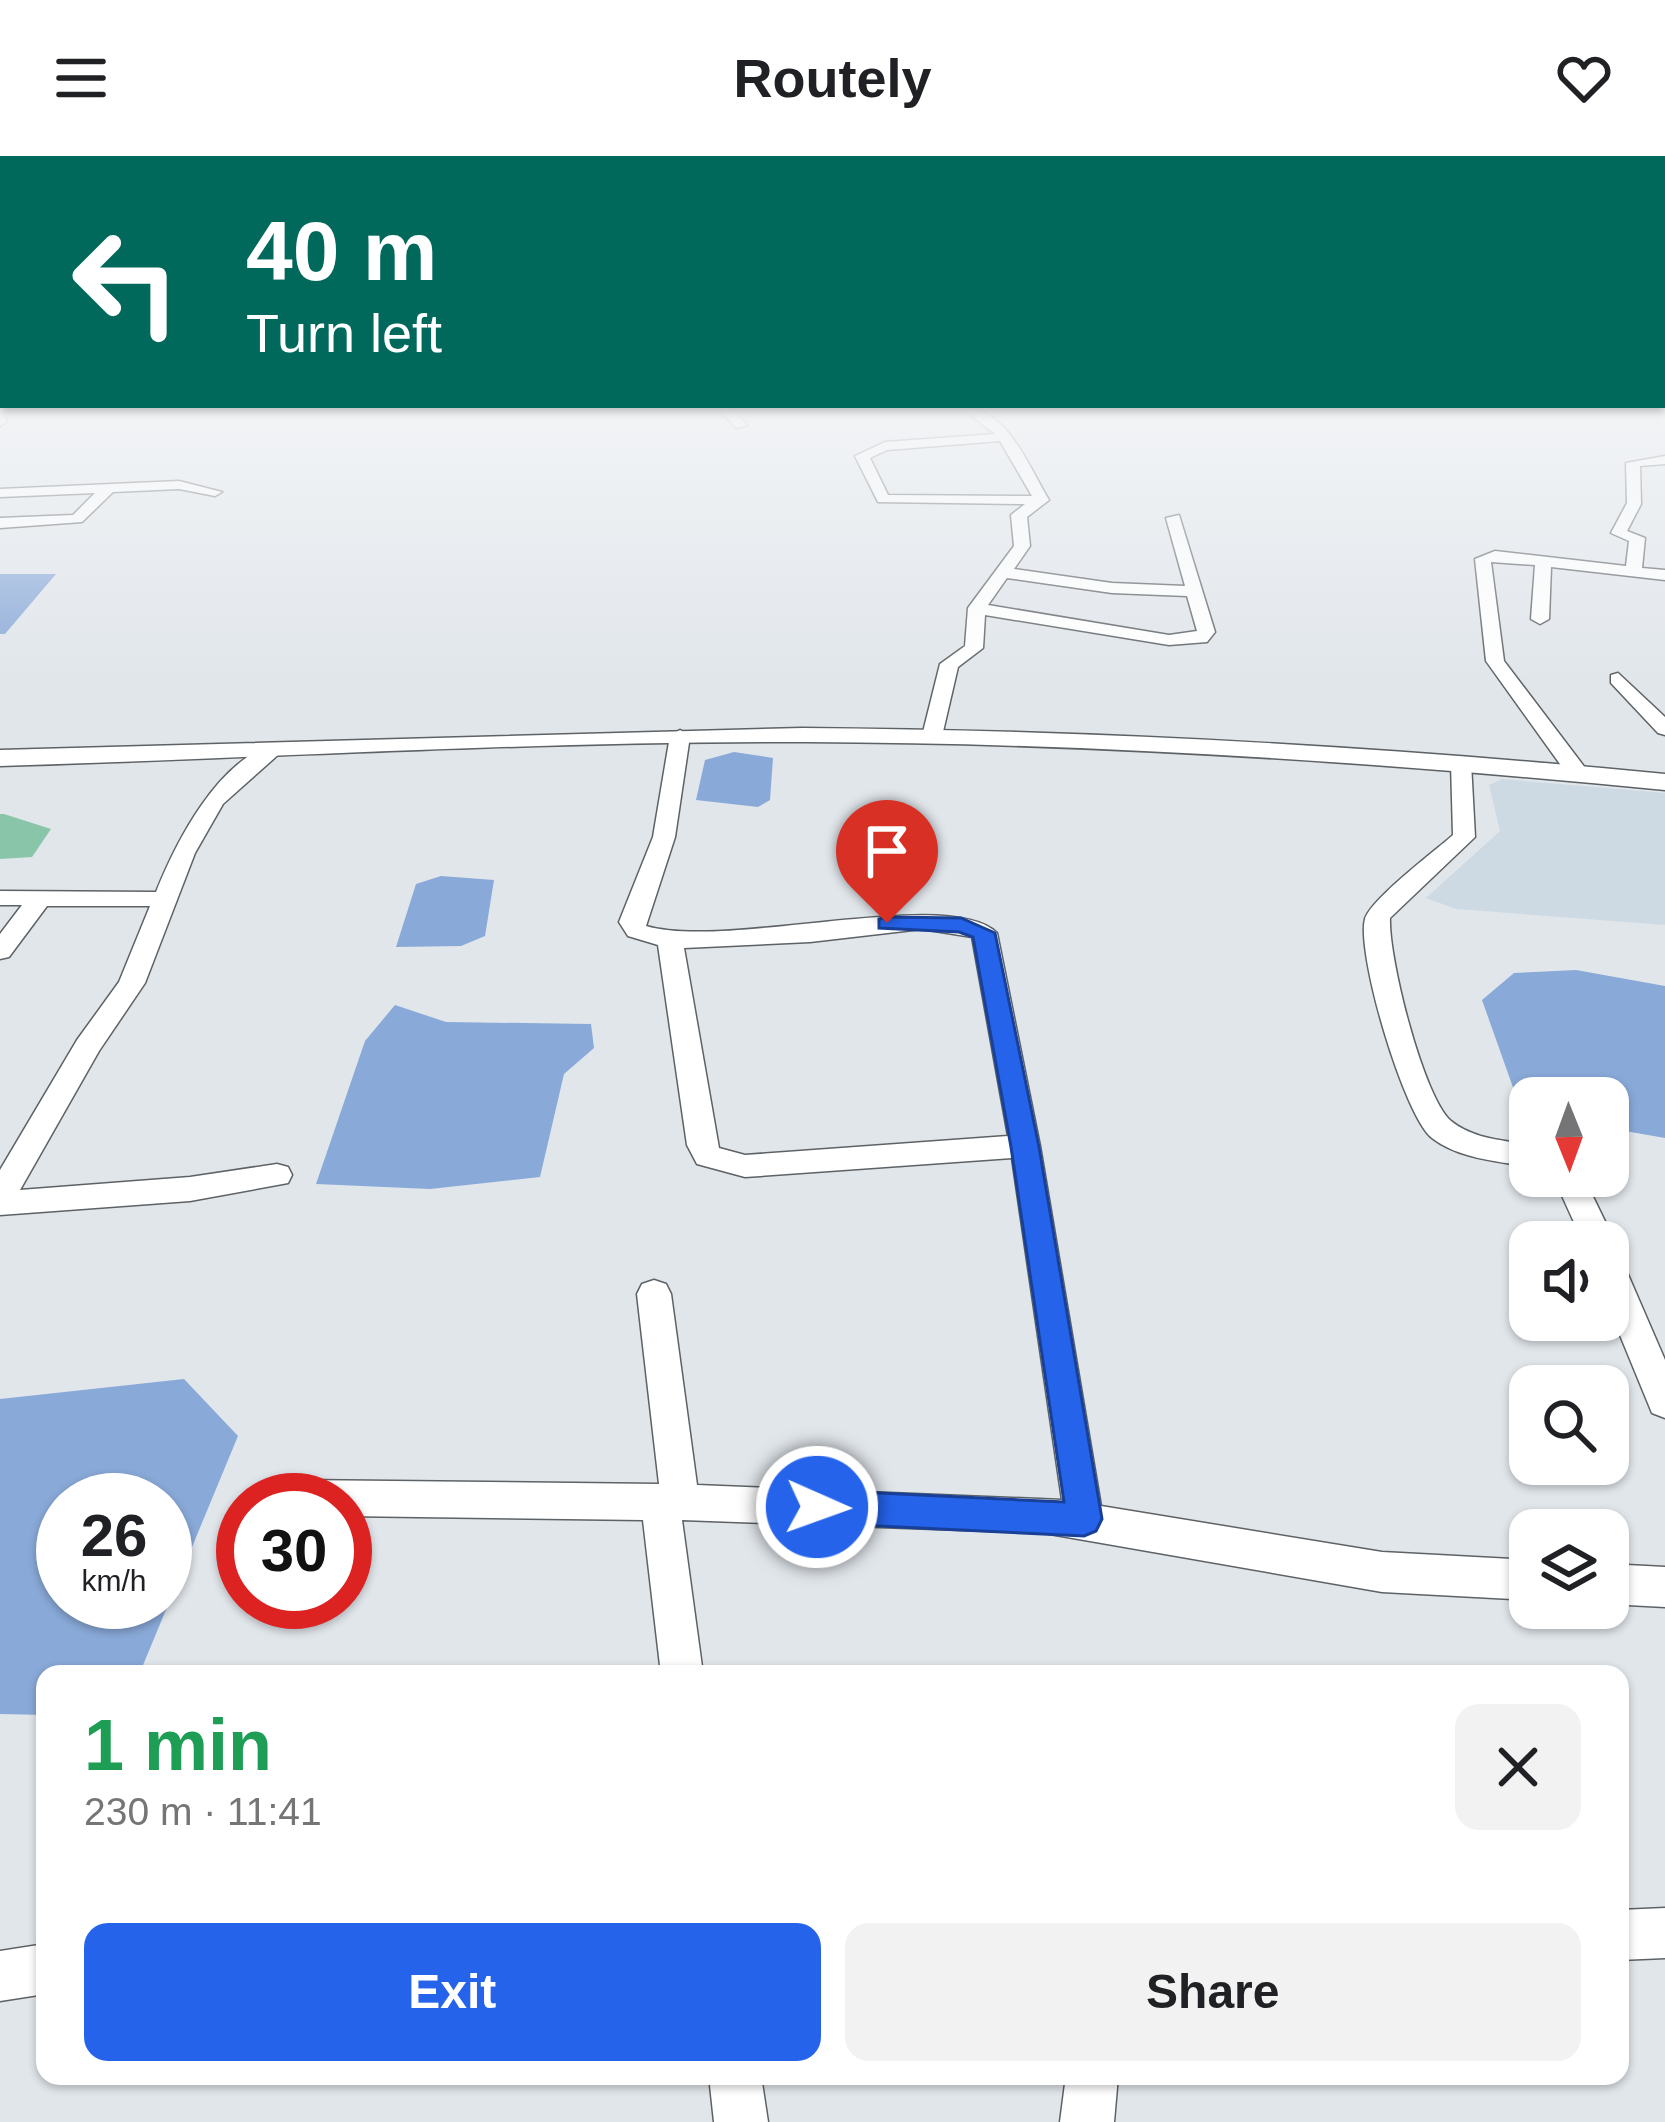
<!DOCTYPE html>
<html lang="en">
<head>
<meta charset="utf-8">
<style>
	body { margin:0; font-family:Arial,sans-serif; background:#f2f2f2; color:#202124; height:100vh; display:flex; flex-direction:column; font-size:45px; white-space:nowrap }
	* { box-sizing:border-box; margin:0 }
	p { font-size:39px; color:#757577 }
	.icon { flex:none; width:66px; height:66px; fill:none; stroke:currentColor; stroke-width:2; stroke-linecap:round; stroke-linejoin:round }
	.map { position:relative; flex:1; overflow:hidden }
	.panel { position:absolute; left:36px; top:1509px; width:1593px; height:420px; display:flex; flex-direction:column; background:#fff; border-radius:24px; box-shadow:0 3px 9px #0004 }
	.panel>* { flex:none }
	.guide { position:absolute; left:0px; top:0px; width:1665px; height:252px; box-shadow:0 3px 9px #0004; background:#00695c; color:#fff; overflow:hidden }
	.needle { width:78px; rotate:179deg }
	.tools { position:absolute; left:1509px; top:921px; display:grid; gap:24px }
	.tools a { display:grid; place-items:center; width:120px; height:120px; border-radius:24px; background:#fff; box-shadow:0 3px 9px #0004; font-size:60px }
	.speed { position:absolute; left:36px; top:1317px; display:flex; gap:24px; font-size:60px; font-weight:700; text-align:center }
	.speed>* { display:grid; place-content:center; width:156px; height:156px; border-radius:50%; background:#fff; box-shadow:0 3px 9px #0004; line-height:1 }
	.speed small { font-size:30px; font-weight:400 }
	.speed .limit { border:18px solid #d22; background:#fff; color:#111 }
	.pin { position:absolute; display:grid; place-items:center; width:102px; height:102px; color:#fff; margin:-123px -51px; border-radius:50% 50% 50% 0; rotate:-45deg; box-shadow:0 0 12px #0007 }
	.pin .icon { rotate:45deg }
	.me { position:absolute; width:132px; margin:-66px; rotate:92deg; stroke-linejoin:round; filter:drop-shadow(0 0 9px #0008) }
	.turn { display:flex; align-items:center; gap:42px; height:252px; padding:0 48px; font-size:54px }
	.turn .icon { width:156px; height:156px; stroke-width:2.5 }
	.turn b { display:block; font-size:84px; line-height:102px }
	.round { display:grid; place-items:center; flex:none; width:126px; height:126px; border-radius:24px; background:#f2f2f2 }
	.headline { display:flex; align-items:center; justify-content:space-between; height:204px; padding:0 48px }
	h1 { font-size:72px; font-weight:600; line-height:90px; color:#1e9e55 }
	.action { display:flex; gap:24px; margin-top:auto; padding:24px 48px }
	.action a { flex:1; height:138px; border-radius:24px; background:#2563eb; color:#fff; font-size:48px; font-weight:600; line-height:138px; text-align:center }
	.action a+a { background:#f2f2f2; color:#202124 }
	header { display:flex; justify-content:space-between; align-items:center; height:156px; padding:0 48px; background:#fff; font-size:54px; font-weight:600 }
	.map>svg:first-child { display:block }
	.built { fill:#cedae3 }
	.green { fill:#89c5a8 }
	.water { fill:#89a9d8; fill-rule:evenodd }
	.lines { fill:none; stroke-linecap:round; stroke-linejoin:round }
	.minor-casing { stroke:#5d6266; stroke-width:3 }
	.tertiary-casing { stroke:#5d6266; stroke-width:3 }
	.minor { fill:#fff; fill-rule:evenodd }
	.tertiary { fill:#fff; fill-rule:evenodd }
	.route { fill:#2563eb; stroke:#184099; stroke-width:3 }
</style>
</head>
<body>
<header><svg class="icon" aria-label="menu" viewBox="0 0 24 24"><path d="M4 6h16M4 12h16M4 18h16"/></svg>Routely<svg class="icon" aria-label="heart" viewBox="0 0 24 24"><path d="M12 20l-8-8c-3-5 5-10 8-4 3-6 11-1 8 4z"/></svg></header>
<div class="map">
<svg width="1665" height="1966" viewBox="0 0 1665 1966">
	<rect width="100%" height="100%" fill="#e1e6eb"/>
	<path class="built" d="M1502,623L1665,637V769L1456,753L1426,742L1500,675L1489,629Z"/>
	<path class="green" d="M0,658H4L51,673L32,701L0,703Z"/>
	<path class="water" d="M0,418H56L5,478H0Z
		M734,596L773,602L770,644L758,651L696,644L705,604Z
		M441,720L494,724L485,780L461,790L396,791L416,728Z
		M1576,814L1665,830V982L1608,972V942H1530V955L1515,937L1482,844L1514,817Z
		M395,849L446,866L591,868L594,892L564,918L540,1021L430,1033L316,1028L365,885Z
		M184,1223L238,1280L141,1514L135,1518H45V1559L0,1558V1243ZM165,1344V1446H63V1344Z"/>
	<g class="lines">
		<defs>
			<path id="minor" d="M0,252H6V266L0,270Z
				M718,252H731L747,269L736,272Z
				M961,252C1007,250 1028,310 1049,344L1027,361L1030,390L1014,413L1112,427L1185,430L1166,362L1179,359L1215,476L1207,486L1169,489L985,459L983,492L958,511L942,580L925,584L922,580L940,508L965,490L968,452L1014,390L1011,359L1025,348L878,346L855,300L885,286L995,278ZM1000,285L1032,340L888,339L870,302L887,294ZM1007,422L1112,437L1187,440L1197,475L1169,479L988,449Z
				M1665,300V308L1640,310L1641,348L1627,375L1645,382L1642,412L1665,414V424L1551,411L1549,463L1540,468L1531,463L1535,409L1491,406L1504,505L1589,617L1586,622H1570L1486,505L1475,403L1495,395L1626,410L1629,385L1611,377L1627,347L1626,307Z
				M179,325L222,336L215,340L179,333L113,336L82,366L0,372V362L73,359L95,337L0,341V333Z
				M1618,517L1665,561V579L1658,577L1611,527V519Z
				M680,574L690,580L675,681L646,770C727,794 950,730 997,777L1040,990L1101,1350L1382,1396L1530,1404V1444L1382,1436L1044,1377L682,1364L703,1518H661L643,1364L345,1360V1344H281L285,1329L299,1324L659,1328L637,1138L642,1128L654,1124L666,1128L671,1138L697,1329L1062,1344L1012,1002L745,1021L697,1008L687,989L658,789L628,780L619,766L653,681L670,580ZM922,773L972,781L1008,980L745,999L719,992L684,792L810,786Z
				M272,588L282,594L279,598L223,648L195,697L145,827L99,895L20,1034L190,1021L277,1008L288,1011L292,1019L288,1027L190,1045L0,1059V1014L77,884L119,826L150,750H47L9,801L0,803V778L22,749H0V735L156,736C177,684 216,608 272,588Z
				M1461,601L1471,607L1475,681L1390,762C1388,800 1423,941 1451,965C1473,983 1503,984 1530,989V1011C1498,1005 1459,1003 1432,982C1404,960 1356,797 1365,763C1371,743 1435,695 1453,679L1451,607Z
				M1553,1020H1583L1615,1086L1610,1095L1608,1086H1583Z
				M1608,1096L1620,1100L1665,1204V1262L1652,1257L1608,1150Z
				M1608,1408L1665,1411V1451L1608,1448Z
				M1665,1752V1802L1620,1804V1754Z
				M45,1788V1838L0,1845V1795Z
				M709,1920H761L768,1966H714Z
				M1066,1920H1118L1114,1966H1060Z"/>
			<path id="tertiary" d="M802,572C1091,574 1378,590 1665,618V634C1379,606 1093,587 806,586C537,585 269,602 0,610V594Z"/>
		</defs>
		<use href="#minor" class="minor-casing"/>
		<use href="#tertiary" class="tertiary-casing"/>
		<use href="#minor" class="minor"/>
		<use href="#tertiary" class="tertiary"/>
	</g>
	<linearGradient id="sky" x2="0" y2="1"><stop stop-color="#82b0e2"/><stop offset="0.48" stop-color="#f2f4f6"/><stop offset="1" stop-color="#f2f4f6" stop-opacity="0"/></linearGradient>
	<rect width="1665" height="527" fill="url(#sky)"/>
	<path class="route" d="M887,761L961,762L995,777L1039,991L1102,1363L1096,1375L1084,1380L817,1367L804,1363L799,1351L804,1339L817,1334L1064,1346L1011,991L973,781L959,776L879,772V763Z"/>
</svg>
<div class="tools">
<a><svg class="needle" viewBox="-14 -14 28 28"><path d="M0-13l5 13h-10z" fill="#e53935"/><path d="M0 13l5-13h-10z" fill="#757577"/></svg></a>
<a><svg class="icon" aria-label="sound" viewBox="0 0 24 24"><path d="M4 9h4l5-4v14l-5-4H4zM17 9q2 3 0 6"/></svg></a>
<a><svg class="icon" aria-label="search" viewBox="0 0 24 24"><circle cx="10" cy="10" r="6"/><path d="M15 15l6 6"/></svg></a>
<a><svg class="icon" aria-label="layers" viewBox="0 0 24 24"><path d="M12 4l9 5-9 5-9-5zM3 14l9 5 9-5"/></svg></a>
</div>
<div class="speed"><div>26<small>km/h</small></div><div class="limit">30</div></div>
<div class="pin" style="left:887px;top:767px;background:#d93025"><svg class="icon" aria-label="arrive" viewBox="0 0 24 24"><path d="M6 21V4h12l-3 4 3 4H6"/></svg></div>
<svg class="me" style="left:817px;top:1351px" viewBox="-20 -20 40 40"><circle r="17" fill="#2563eb" stroke="#fff" stroke-width="3"/><path d="M0-11L8 9 0 5-8 9z" fill="#fff"/></svg>
<div class="guide">
<div class="turn"><svg class="icon" aria-label="left" viewBox="0 0 24 24"><path d="M17 20v-9H6M10 6l-5 5 5 5"/></svg><div><b>40 m</b>Turn left</div></div>
</div>
<section class="panel">
<div class="headline"><div><h1>1 min</h1><p>230 m · 11:41</p></div><a class="round"><svg class="icon" aria-label="close" viewBox="0 0 24 24"><path d="M6 6l12 12M18 6L6 18"/></svg></a></div>
<div class="action"><a>Exit</a><a>Share</a></div>
</section>
</div>
</body>
</html>
